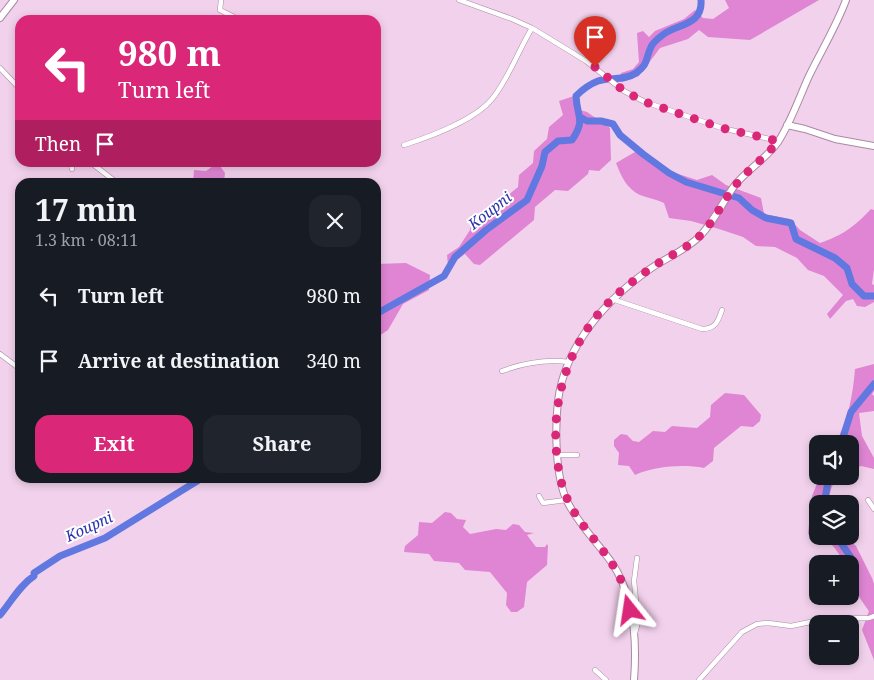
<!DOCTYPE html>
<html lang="en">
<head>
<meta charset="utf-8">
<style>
	body { margin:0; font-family:"Noto Serif",serif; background:#20242c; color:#f1f3f6; height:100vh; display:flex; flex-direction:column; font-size:19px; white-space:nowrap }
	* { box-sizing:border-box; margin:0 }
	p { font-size:16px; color:#9ea1a6 }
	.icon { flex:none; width:28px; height:28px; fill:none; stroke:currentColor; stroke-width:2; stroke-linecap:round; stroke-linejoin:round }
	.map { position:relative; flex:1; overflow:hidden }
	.panel { position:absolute; left:15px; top:178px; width:366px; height:305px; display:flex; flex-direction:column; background:#171b24; border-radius:15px; box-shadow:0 2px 8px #0003 }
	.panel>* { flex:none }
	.top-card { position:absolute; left:15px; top:15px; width:366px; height:152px; border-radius:15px; box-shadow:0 2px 8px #0003; background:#db2777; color:#fff; overflow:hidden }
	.controls { position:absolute; left:809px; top:435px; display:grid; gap:10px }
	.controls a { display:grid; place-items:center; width:50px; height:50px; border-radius:10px; background:#171b24; box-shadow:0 2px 8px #0003; font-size:25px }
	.pin { position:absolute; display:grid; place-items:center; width:42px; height:42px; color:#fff; margin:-51px -21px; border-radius:50% 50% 50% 0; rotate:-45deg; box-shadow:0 0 5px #0007 }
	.pin .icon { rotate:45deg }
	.me { position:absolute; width:55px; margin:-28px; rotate:345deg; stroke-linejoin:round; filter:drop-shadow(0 0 4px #0008) }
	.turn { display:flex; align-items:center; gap:18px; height:105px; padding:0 20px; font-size:22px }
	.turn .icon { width:65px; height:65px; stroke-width:2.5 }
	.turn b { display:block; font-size:35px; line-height:42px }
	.then { display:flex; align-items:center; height:48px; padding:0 20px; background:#0003; gap:10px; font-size:19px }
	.round { display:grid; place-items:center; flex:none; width:52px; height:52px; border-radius:15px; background:#20242c }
	.head { display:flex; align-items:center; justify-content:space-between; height:85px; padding:0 20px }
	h1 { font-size:30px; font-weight:700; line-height:38px }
	.action { display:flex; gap:10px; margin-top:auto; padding:10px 20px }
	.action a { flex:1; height:58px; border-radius:15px; background:#db2777; color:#fff; font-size:20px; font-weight:700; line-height:58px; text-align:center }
	.action a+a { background:#20242c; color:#f1f3f6 }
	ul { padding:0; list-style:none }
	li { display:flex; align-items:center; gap:15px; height:65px; padding:0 20px }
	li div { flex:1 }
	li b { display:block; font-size:19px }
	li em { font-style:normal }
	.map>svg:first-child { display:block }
	.green { fill:#df85d3 }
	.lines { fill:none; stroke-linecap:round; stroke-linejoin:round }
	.river { stroke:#6178e0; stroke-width:7 }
	.street-casing { stroke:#a98aa4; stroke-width:5.5 }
	.secondary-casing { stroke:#a98aa4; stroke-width:8 }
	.street { stroke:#fff; stroke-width:4.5 }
	.secondary { stroke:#fff; stroke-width:6 }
	.route { stroke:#db2777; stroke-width:9; stroke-dasharray:0 16.2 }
	.labels { text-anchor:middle; stroke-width:4; stroke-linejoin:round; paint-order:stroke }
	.water-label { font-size:15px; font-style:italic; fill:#2c34ae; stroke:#fefefe }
</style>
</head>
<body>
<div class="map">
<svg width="874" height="680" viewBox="0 0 874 680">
	<rect width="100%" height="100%" fill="#f2d1ec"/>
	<path class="green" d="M725,0H819L750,40L708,37L699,30L688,39L660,48L639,76L621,82V73L633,69L639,62L637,33L643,31L649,37L655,31L684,19L695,10L703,18L713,19L729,8Z
		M577,95L580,110L587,112L610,128L611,160L599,171L589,170L588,174L568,191L555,190L535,207L534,220L480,265L474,264L465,254L448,266L447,255L459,247L470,230L471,226L518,187L519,175L533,163L534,151L547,139L549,127L563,115L559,101Z
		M635,152L658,162L669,171L697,180L712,175L726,185L761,198L764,214L790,219L800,230L820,243C843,235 854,227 871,209L874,210V269L872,284L874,285V302L865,307L857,306L853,299L846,301L830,319L827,314L843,295L824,276L808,270L797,258L775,247L756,246L743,237L719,229L691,221L669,218L664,203C656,199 648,198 640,195C627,189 621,176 616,163Z
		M213,166H220L225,173L224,182H193L194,170L206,171Z
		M406,263L430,275L429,290L403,304L388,330L376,338V264Z
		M874,364V391L872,394L874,396V411L859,413L862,436L874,458V469L861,466L850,470V444H835C848,421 853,395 855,369Z
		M725,393L744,395L761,415L760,421L753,427L741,426L714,448L713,461L704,468C683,464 655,466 635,475L629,466L618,465L619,453L614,446V440L621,434L627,435L633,441L639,442L653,431L665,432L672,426L697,428L710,417L711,405Z
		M820,476H843L832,486L827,504H818V536H845L856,546L872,578L874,584V660L862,630L869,611C857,594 850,585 850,564H845C833,544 831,540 808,534L812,496Z
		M445,512L451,513L457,519L466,520L463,527L470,534L496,529L506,530L513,524L519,525L525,532L534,533L527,535L536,547H545L547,544L548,546L547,565L527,582L524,607L517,612H511L506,605L507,593L490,572L465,570L459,563L434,561L429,554L404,552L405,546L418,535L419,522L432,523Z"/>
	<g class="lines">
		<path class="river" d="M580,117L587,121H601L613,124L620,135L643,154L669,173L686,182L739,198L752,210L766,218L791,223L796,239L835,258L847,268L852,284L864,296H874
			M376,314L444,276L455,257L486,230L527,200L542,166L545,152L558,141L572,140C586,119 577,118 576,96C582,90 590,84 598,81C611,77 624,81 636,73C649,64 645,59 651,47C653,42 660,37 664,34C678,24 703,25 701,0
			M841,444L851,412L874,384
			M824,504L829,476
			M834,536L839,540L854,562
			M0,615C11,602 20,585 34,576V573L60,556L105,538L202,478"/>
		<defs>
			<path id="street" d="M221,0L220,10L240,20
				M459,0L512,19L532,28L586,61L624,91L645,102L722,128L778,141
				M0,68L20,89
				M404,145C429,137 475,120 492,99C509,78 518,51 532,28
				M71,162L72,169
				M90,162L116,182
				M612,299L702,329C716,329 718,321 722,310
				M0,354L20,369
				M502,371C524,363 546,359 569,362
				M558,455H577
				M539,496L543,503L566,500
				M868,500L874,509
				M635,633L638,622L634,581L637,558
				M595,670L606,680
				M699,680L742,632L757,624L768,623L791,626L825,619L869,618L874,616"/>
			<path id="secondary" d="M0,18L14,0
				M787,125L805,129L835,139L874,146
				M634,680C637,642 634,596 612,563C597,542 578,524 567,501C555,476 555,427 558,401C565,345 606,300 650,269C667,257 687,250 701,235C715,220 723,201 735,185C748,169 766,159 778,142C791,122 799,98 809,76C821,51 836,27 846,0"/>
		</defs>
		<use href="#street" class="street-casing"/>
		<use href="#secondary" class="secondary-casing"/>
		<use href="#street" class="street"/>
		<use href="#secondary" class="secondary"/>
	</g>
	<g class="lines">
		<path class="route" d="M595,67L624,91L645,102L722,128L778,141C767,156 751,167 739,181C722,200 714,225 694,241C684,249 672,255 662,261C650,268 639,277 628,285C568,332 544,408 561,481C571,521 600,540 618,574C624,585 627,598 630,610"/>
	</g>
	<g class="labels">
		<g class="water-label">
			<text transform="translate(490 211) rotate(-38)" y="5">Koupni</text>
			<text transform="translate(89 527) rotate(-25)" y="5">Koupni</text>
		</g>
	</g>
</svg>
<div class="controls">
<a><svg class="icon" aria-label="sound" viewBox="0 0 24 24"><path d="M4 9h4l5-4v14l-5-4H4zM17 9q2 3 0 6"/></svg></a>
<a><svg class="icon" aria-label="layers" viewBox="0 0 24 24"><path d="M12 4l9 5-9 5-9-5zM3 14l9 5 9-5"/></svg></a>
<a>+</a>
<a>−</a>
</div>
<div class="pin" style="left:595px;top:67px;background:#d93025"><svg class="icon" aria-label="arrive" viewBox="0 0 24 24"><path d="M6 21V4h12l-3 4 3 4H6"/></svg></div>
<svg class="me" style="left:630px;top:610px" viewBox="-20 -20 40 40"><path d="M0-17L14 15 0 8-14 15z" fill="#db2777" stroke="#fff" stroke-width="4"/></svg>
<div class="top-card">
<div class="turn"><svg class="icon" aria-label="left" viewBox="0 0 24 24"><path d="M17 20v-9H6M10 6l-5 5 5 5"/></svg><div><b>980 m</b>Turn left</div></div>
<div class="then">Then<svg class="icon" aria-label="arrive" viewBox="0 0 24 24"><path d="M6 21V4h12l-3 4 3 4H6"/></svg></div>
</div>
<section class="panel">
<div class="head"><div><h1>17 min</h1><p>1.3 km · 08:11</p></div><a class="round"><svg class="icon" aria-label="close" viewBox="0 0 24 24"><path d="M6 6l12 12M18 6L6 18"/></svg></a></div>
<ul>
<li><svg class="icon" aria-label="left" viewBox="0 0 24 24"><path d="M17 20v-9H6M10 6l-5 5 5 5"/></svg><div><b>Turn left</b></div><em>980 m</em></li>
<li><svg class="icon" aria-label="arrive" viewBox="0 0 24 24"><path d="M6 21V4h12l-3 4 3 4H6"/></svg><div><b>Arrive at destination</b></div><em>340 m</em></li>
</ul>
<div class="action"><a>Exit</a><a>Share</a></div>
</section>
</div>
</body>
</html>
